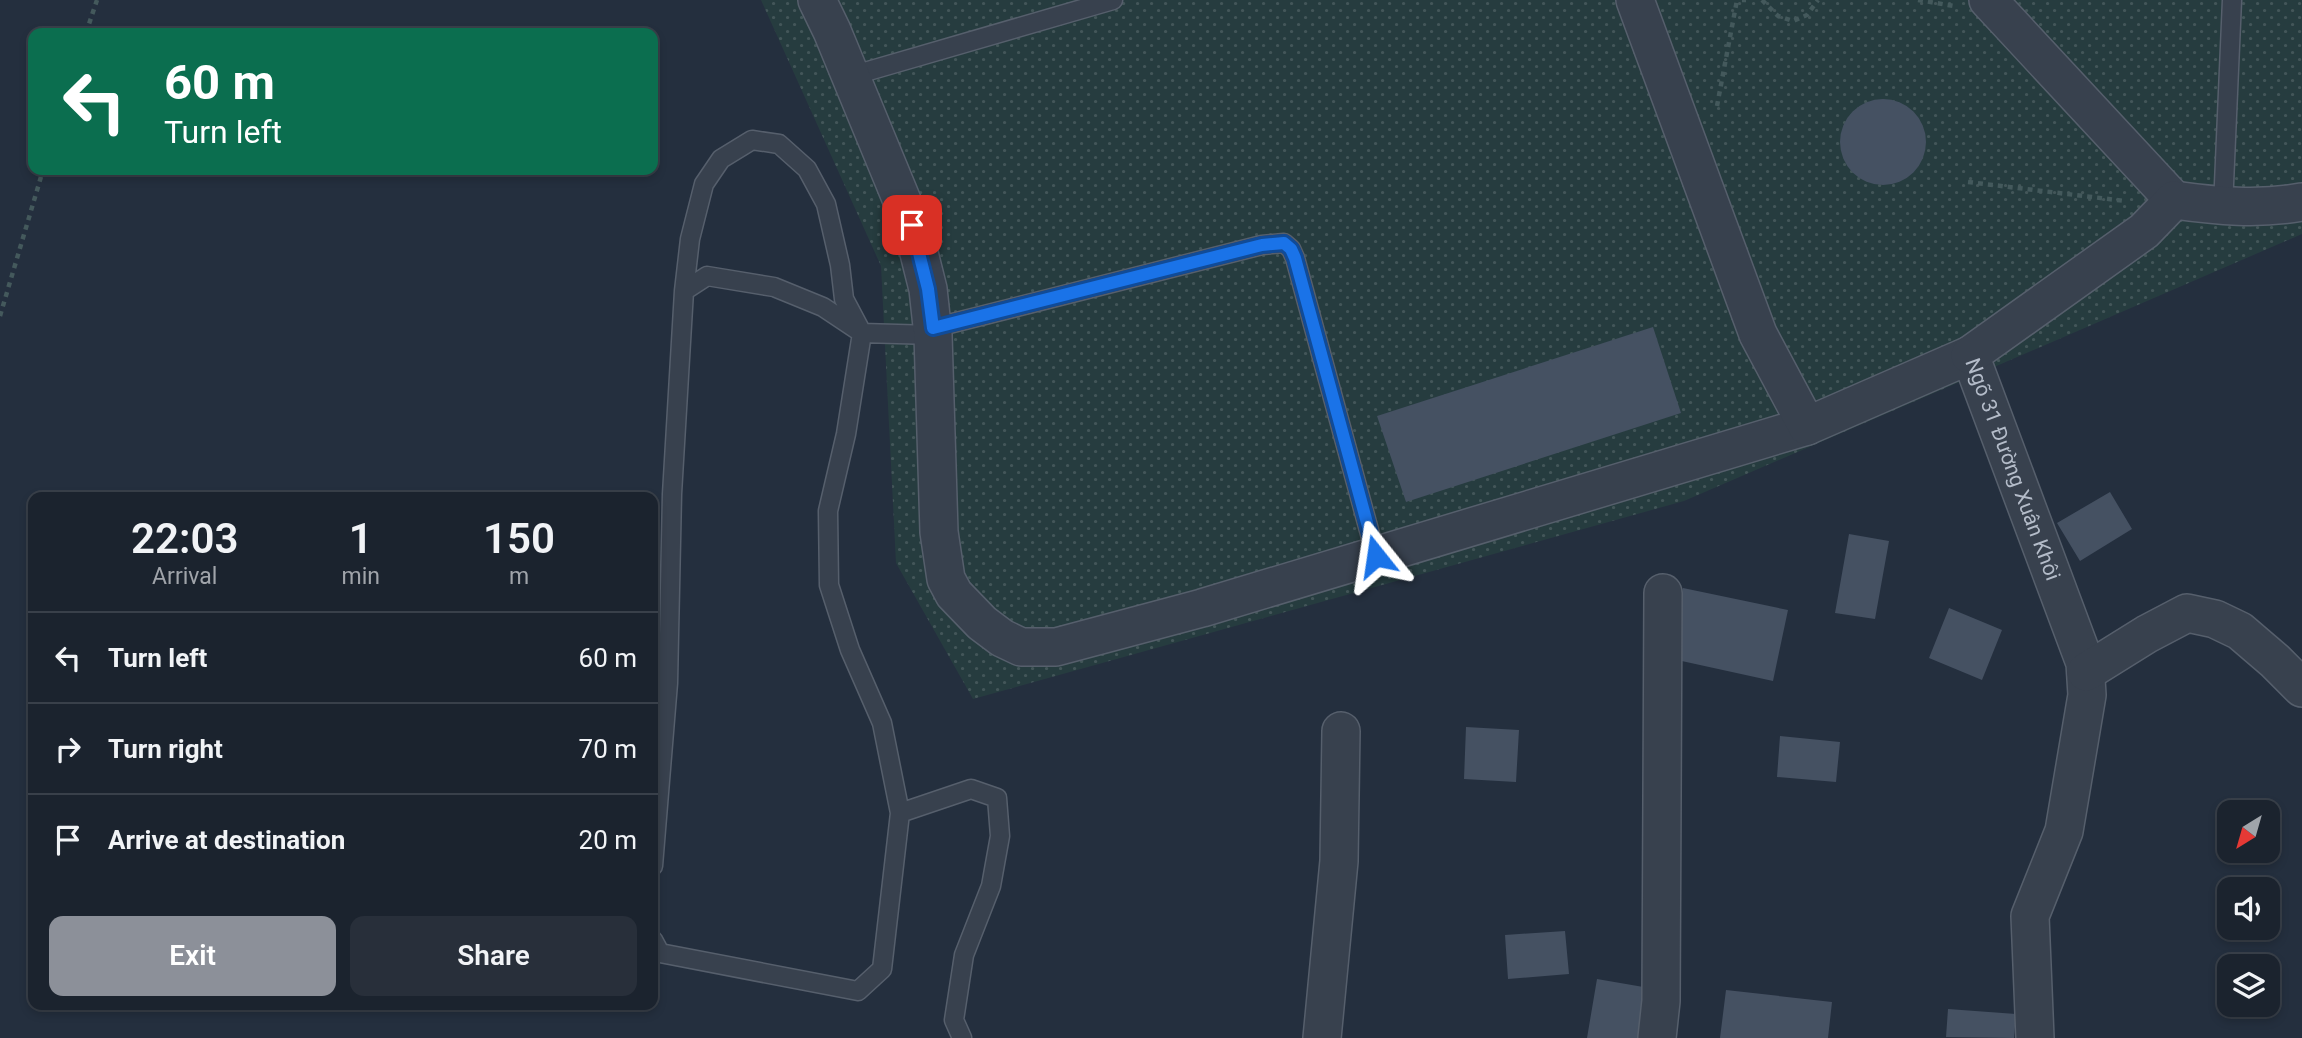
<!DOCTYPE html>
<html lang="en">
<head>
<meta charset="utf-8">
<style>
	body { margin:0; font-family:Roboto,sans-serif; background:#282f3a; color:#f1f3f6; height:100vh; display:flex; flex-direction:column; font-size:26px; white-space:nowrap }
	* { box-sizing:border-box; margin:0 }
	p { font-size:23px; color:#a0a4aa }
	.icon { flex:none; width:38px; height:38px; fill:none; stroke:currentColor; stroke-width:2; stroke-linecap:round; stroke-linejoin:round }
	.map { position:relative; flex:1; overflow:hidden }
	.drawer { position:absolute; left:28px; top:492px; width:630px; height:518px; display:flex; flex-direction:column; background:#1b232e; border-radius:14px; box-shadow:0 4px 10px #0003,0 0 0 2px #39404a }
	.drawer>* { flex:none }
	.hud { position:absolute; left:28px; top:28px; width:630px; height:147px; border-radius:14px; box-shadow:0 4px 10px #0003,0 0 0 2px #39404a; background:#0b6e4f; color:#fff; overflow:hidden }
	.needle { width:46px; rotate:217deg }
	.fabs { position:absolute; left:2217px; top:800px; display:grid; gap:14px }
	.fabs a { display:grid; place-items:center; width:63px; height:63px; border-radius:14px; background:#1b232e; box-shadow:0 4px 10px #0003,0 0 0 2px #39404a; font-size:35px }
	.pin { position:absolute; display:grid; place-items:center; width:60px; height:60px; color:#fff; margin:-30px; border-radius:14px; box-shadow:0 4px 10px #0006 }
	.me { position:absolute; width:77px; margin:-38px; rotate:345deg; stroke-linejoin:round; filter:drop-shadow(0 0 5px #0008) }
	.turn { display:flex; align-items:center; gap:24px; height:147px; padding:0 21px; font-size:32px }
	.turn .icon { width:91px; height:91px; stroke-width:2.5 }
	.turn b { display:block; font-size:49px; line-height:60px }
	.eta { display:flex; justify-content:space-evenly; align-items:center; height:119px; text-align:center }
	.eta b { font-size:42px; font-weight:600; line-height:49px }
	.button { display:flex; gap:14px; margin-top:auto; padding:14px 21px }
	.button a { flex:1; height:80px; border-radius:14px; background:#8c9099; color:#fff; font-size:28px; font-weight:600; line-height:80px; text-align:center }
	.button a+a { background:#282f3a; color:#f1f3f6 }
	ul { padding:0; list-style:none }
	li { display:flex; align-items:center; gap:21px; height:91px; padding:0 21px; border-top:2px solid #39404a }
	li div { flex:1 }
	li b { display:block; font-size:26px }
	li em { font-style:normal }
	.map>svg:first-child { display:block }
	.park { fill:url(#park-dots) }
	.building { fill:#455162 }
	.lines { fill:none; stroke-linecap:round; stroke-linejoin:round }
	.lane-casing { stroke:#565f6c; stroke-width:21 }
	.street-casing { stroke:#565f6c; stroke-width:40 }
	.path { stroke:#44595c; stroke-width:4.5; stroke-dasharray:5 5; stroke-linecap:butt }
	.lane { stroke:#38414e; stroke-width:18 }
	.street { stroke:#38414e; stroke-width:37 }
	.route-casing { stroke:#114b97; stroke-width:18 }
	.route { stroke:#1a73e8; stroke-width:12 }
	.labels { text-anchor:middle; stroke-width:6; stroke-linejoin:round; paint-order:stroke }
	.street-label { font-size:21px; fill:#b4bcc9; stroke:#1d2633 }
</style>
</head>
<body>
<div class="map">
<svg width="2302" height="1038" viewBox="0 0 2302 1038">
	<defs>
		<pattern id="park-dots" width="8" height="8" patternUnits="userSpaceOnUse" patternTransform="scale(1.75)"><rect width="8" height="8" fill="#263c3f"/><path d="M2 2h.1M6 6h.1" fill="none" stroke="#435659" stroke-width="1.8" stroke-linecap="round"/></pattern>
	</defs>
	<rect width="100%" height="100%" fill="#242f3e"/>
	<path class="park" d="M761,0H2302V234L1684,501L973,699L896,563L881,266Z"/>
	<path class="building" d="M1840 142a43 43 0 1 1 86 0a43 43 0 1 1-86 0Z
		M1653,327L1681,413L1406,502L1377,416Z
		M2110,492L2132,529L2080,561L2057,523Z
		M1849,534L1889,541L1875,619L1835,613Z
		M1683,588L1788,610L1773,681L1668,658Z
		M1949,608L2002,630L1982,680L1929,658Z
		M1466,727L1519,730L1516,782L1464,779Z
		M1780,736L1840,742L1836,782L1777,777Z
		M1565,931L1569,974L1508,979L1505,935Z
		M1597,979L1655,989L1646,1038H1587Z
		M1726,990L1832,1002L1828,1038H1720Z
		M1948,1009L2016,1014L2014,1038L1946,1037Z"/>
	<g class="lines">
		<defs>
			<path id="lane" d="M851,76L1113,0
				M2223,207L2232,0
				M933,328L1262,245L1284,243L1291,249L1295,258L1376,556
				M900,813L971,789L997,798L1000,836L991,886L964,955L954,1020L962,1038
				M653,866L668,683L672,494L684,291L707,276L774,287L823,307L862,333L933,335
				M653,940L660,953L858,991L882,969L900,813L882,723L850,650L829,585L828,511L846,434L862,333L844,299L840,265L826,204L807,169L779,144L752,140L721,159L704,184L690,239L684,291"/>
			<g id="street">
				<path d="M817,0L832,31L912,225L928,289L933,335L939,532L946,579L954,594L982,623L1002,638L1021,647H1056L1202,608L1807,426"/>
				<path id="s1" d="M1635,0L1758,334L1807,426L1970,355L2085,663L2087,695L2064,831L2030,916L2035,1038"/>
				<path d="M1988,0L2174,200"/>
				<path d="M1970,355L2144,231L2174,200C2217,206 2259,210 2302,202"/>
				<path d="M2086,672L2147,634L2187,613L2215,619L2240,631L2275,661L2302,688"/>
				<path d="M1322,1038L1339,861L1341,731"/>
				<path d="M1657,1038L1661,1001L1663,593"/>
			</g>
		</defs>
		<use href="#lane" class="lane-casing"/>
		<use href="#street" class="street-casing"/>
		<path class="path" d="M1742,0H1746
			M1762,0L1778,16L1793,21L1807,15L1818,0
			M1918,0L1954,6
			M86,33L97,0
			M1717,106L1737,0
			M1968,182L2125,201
			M0,316L43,170"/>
		<use href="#lane" class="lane"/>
		<use href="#street" class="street"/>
	</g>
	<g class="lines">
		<defs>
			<path id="route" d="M912,225L928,289L933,328L1262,245L1284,243L1291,249L1295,258L1376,556"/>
		</defs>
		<use href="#route" class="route-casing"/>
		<use href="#route" class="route"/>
	</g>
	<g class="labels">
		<g class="street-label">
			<text dy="7" stroke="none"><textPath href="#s1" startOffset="760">Ngõ 31 Đường Xuân Khôi</textPath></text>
		</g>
	</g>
</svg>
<div class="fabs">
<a><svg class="needle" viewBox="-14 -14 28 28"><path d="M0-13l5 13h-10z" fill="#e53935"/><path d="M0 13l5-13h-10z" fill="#a0a4aa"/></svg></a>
<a><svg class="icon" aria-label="sound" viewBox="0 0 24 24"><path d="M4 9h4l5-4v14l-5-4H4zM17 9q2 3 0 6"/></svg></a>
<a><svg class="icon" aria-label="layers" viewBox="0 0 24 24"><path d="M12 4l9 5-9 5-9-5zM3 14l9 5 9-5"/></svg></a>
</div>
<div class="pin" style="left:912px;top:225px;background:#d93025"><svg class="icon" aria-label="arrive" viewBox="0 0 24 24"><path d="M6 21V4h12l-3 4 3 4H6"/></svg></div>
<svg class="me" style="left:1376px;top:556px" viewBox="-20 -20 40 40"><path d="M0-17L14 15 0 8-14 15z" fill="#1a73e8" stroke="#fff" stroke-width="4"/></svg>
<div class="hud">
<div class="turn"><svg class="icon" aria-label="left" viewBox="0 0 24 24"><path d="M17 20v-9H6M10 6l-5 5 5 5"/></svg><div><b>60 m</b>Turn left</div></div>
</div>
<section class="drawer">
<div class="eta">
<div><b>22:03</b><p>Arrival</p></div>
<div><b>1</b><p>min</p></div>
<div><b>150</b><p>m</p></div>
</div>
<ul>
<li><svg class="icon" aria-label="left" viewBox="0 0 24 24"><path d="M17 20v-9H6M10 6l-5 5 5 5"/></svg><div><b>Turn left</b></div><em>60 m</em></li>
<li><svg class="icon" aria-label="right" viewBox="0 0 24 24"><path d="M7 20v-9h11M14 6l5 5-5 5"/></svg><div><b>Turn right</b></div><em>70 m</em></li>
<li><svg class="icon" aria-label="arrive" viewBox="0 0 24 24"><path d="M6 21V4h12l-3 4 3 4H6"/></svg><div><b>Arrive at destination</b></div><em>20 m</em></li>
</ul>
<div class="button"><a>Exit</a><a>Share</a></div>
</section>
</div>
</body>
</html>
